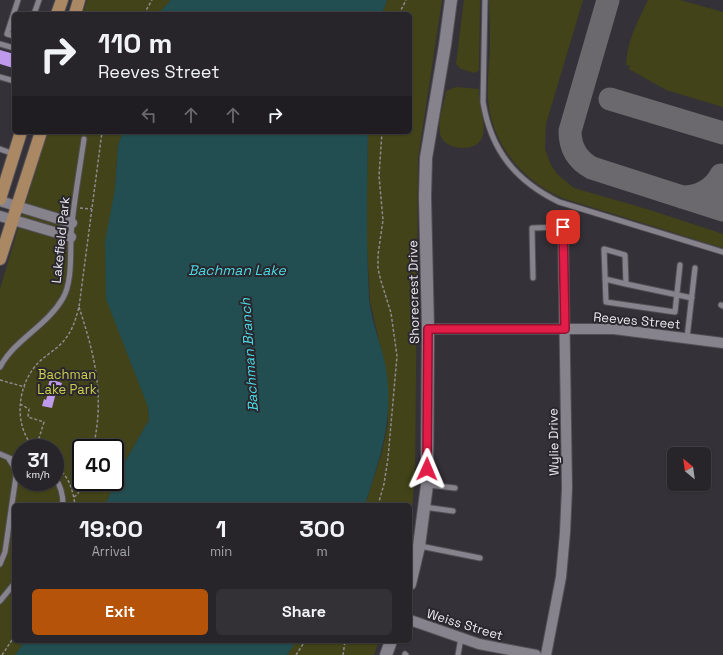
<!DOCTYPE html>
<html lang="en">
<head>
<meta charset="utf-8">
<style>
	body { margin:0; font-family:"Space Grotesk",sans-serif; background:#333136; color:#f1f3f6; height:100vh; display:flex; flex-direction:column; font-size:15px; white-space:nowrap }
	* { box-sizing:border-box; margin:0 }
	p { font-size:13px; color:#a4a5a8 }
	.icon { flex:none; width:22px; height:22px; fill:none; stroke:currentColor; stroke-width:2; stroke-linecap:round; stroke-linejoin:round }
	.map { position:relative; flex:1; overflow:hidden }
	.side { position:absolute; left:12px; top:503px; width:400px; height:140px; display:flex; flex-direction:column; background:#27252a; border-radius:6px; box-shadow:0 1px 3px #0004,0 0 0 1px #434247 }
	.side>* { flex:none }
	.hud { position:absolute; left:12px; top:12px; width:400px; height:122px; border-radius:6px; box-shadow:0 1px 3px #0004,0 0 0 1px #434247; background:#27252a; color:#f1f3f6; overflow:hidden }
	.needle { width:26px; rotate:331deg }
	.fabs { position:absolute; left:667px; top:447px; display:grid; gap:8px }
	.fabs a { display:grid; place-items:center; width:44px; height:44px; border-radius:6px; background:#27252a; box-shadow:0 1px 3px #0004,0 0 0 1px #434247; font-size:20px }
	.speed { position:absolute; left:12px; top:439px; display:flex; gap:8px; font-size:20px; font-weight:700; text-align:center }
	.speed>* { display:grid; place-content:center; width:52px; height:52px; border-radius:50%; background:#27252a; box-shadow:0 1px 3px #0004,0 0 0 1px #434247; line-height:1 }
	.speed small { font-size:10px; font-weight:400 }
	.speed .limit { border:2px solid #111; border-radius:6px; background:#fff; color:#111 }
	.pin { position:absolute; display:grid; place-items:center; width:34px; height:34px; color:#fff; margin:-17px; border-radius:8px; box-shadow:0 2px 6px #0006 }
	.me { position:absolute; width:44px; margin:-22px; rotate:1deg; stroke-linejoin:round; filter:drop-shadow(0 0 3px #0008) }
	.turn { display:flex; align-items:center; gap:14px; height:84px; padding:0 20px; font-size:18px }
	.turn .icon { width:52px; height:52px; stroke-width:2.5 }
	.turn b { display:block; font-size:28px; line-height:34px }
	.lanes { display:flex; align-items:center; height:38px; padding:0 20px; background:#0003; justify-content:center; gap:20px; direction:ltr }
	.lanes .off { opacity:.35 }
	.eta { display:flex; justify-content:space-evenly; align-items:center; height:68px; text-align:center }
	.eta b { font-size:24px; font-weight:700; line-height:28px }
	.button { display:flex; gap:8px; margin-top:auto; padding:8px 20px }
	.button a { flex:1; height:46px; border-radius:6px; background:#b45309; color:#fff; font-size:16px; font-weight:700; line-height:46px; text-align:center }
	.button a+a { background:#333136; color:#f1f3f6 }
	.map>svg:first-child { display:block }
	.green { fill:#424318; fill-rule:evenodd }
	.water { fill:#224e51 }
	.lines { fill:none; stroke-linecap:round; stroke-linejoin:round }
	.taxiway { stroke:#6b686e; stroke-width:23 }
	.building { fill:#bf99eb }
	.service-casing { stroke:#524f55; stroke-width:7 }
	.minor-casing { stroke:#524f55; stroke-width:12 }
	.tertiary-casing { stroke:#524f55; stroke-width:14 }
	.primary-casing { stroke:#524f55; stroke-width:14 }
	.path { stroke:#8d8a90; stroke-width:1.5; stroke-dasharray:3 2; stroke-linecap:butt }
	.service { stroke:#87838c; stroke-width:5 }
	.minor { stroke:#87838c; stroke-width:10 }
	.tertiary { stroke:#87838c; stroke-width:12 }
	.primary { stroke:#ab8864; stroke-width:12 }
	.route-casing { stroke:#92132f; stroke-width:10 }
	.route { stroke:#e11d48; stroke-width:7 }
	.labels { text-anchor:middle; stroke-width:4; stroke-linejoin:round; paint-order:stroke }
	.street-label { font-size:13px; fill:#eae8ed; stroke:#2a272e }
	.park-label { font-size:13px; fill:#cccf4b; stroke:#2a272e }
	.water-label { font-size:14px; font-style:italic; fill:#49dbe4; stroke:#2a272e }
</style>
</head>
<body>
<div class="map">
<svg width="723" height="655" viewBox="0 0 723 655">
	<rect width="100%" height="100%" fill="#343138"/>
	<path class="green" d="M87,0H171L158,14H83Z
		M387,0H442L418,159L415,477L410,528V505H365L382,452L388,423L385,367L370,301L366,230L368,132H410V14H382Z
		M464,0H480L479,68V70L475,73L461,69L456,64Z
		M489,0H583L546,124L545,149L551,165L558,175L574,188L647,209L723,234V248L562,198C521,180 491,143 488,98C487,82 489,65 490,49C490,33 490,16 489,0Z
		M649,0H680L723,12V107L666,90L629,69L630,66L626,65C627,41 637,23 647,2Z
		M456,87L479,89C477,104 488,124 482,138C476,152 448,151 441,137C436,124 444,104 446,91Z
		M47,132H123L118,145L115,189L148,407L149,420L127,458L105,505H14V641H25L15,655H0V289ZM21,448H55V482H21ZM81,448H115V482H81Z
		M296,641H379L374,655H287Z"/>
	<path class="water" d="M171,0H387L382,14H158Z
		M123,132H368C367,188 366,243 369,298C371,322 382,346 386,369C394,421 380,457 365,505H105L127,458L149,420L148,407L106,299L105,241L115,189L118,145Z
		M25,641H296L287,655H15Z"/>
	<g class="lines">
		<path class="taxiway" d="M608,0L570,131C570,148 577,160 592,168L723,210
			M610,99L723,133
			M682,197C700,197 713,190 721,175V187L723,194"/>
	</g>
	<path class="building" d="M0,50L14,54L13,68L0,64Z
		M50,379L62,383L60,390L57,389L52,408L42,406L44,399L46,400L50,387L48,386Z"/>
	<g class="lines">
		<defs>
			<path id="service" d="M485,0L483,102C491,151 516,181 559,202L723,252
				M34,14L39,0
				M14,36L7,34L18,0
				M0,44L14,48
				M0,77L14,81
				M0,149L14,154
				M680,265L675,312L606,302L604,249L625,255L626,284L692,298
				M533,278L532,228L563,227
				M605,279L626,284
				M721,305L723,306
				M687,338L695,268
				M0,367C15,339 47,326 63,298C74,279 69,245 72,223C75,195 80,167 84,139
				M0,454L21,463
				M55,478C61,486 63,495 63,505
				M428,485L455,488
				M424,507L453,511
				M420,546L480,558
				M0,564L5,552L16,476L15,468L9,459
				M0,601L14,584
				M405,654L406,655
				M458,655L461,638"/>
			<path id="minor" d="M0,201L72,223
				M0,216L71,237
				M428,329H614L723,343
				M410,620L479,644L536,655
				M546,655L561,577L565,533L567,488L563,227"/>
			<path id="tertiary" d="M410,584L419,546L427,485L428,329L425,197L426,158L445,45L451,0
				M386,655L391,641"/>
			<path id="primary" d="M57,14L62,0
				M75,14L79,0
				M0,199L21,132
				M0,259L41,132"/>
		</defs>
		<use href="#service" class="service-casing"/>
		<use href="#minor" class="minor-casing"/>
		<use href="#tertiary" class="tertiary-casing"/>
		<use href="#primary" class="primary-casing"/>
		<path class="path" d="M144,14L152,0
			M399,14L406,0
			M80,208L92,209
			M79,307C95,356 105,397 93,448
			M0,380L25,387
			M20,404L29,409L28,417L44,422L36,448
			M34,448C13,425 17,385 38,363C47,354 59,348 66,338C73,329 76,318 79,307L102,132
			M55,465C68,475 73,489 75,505
			M74,497L78,494L81,482
			M378,505L384,484L388,458L397,356L391,313L381,281L378,269V255L383,220L379,176L382,132
			M2,655L14,637
			M296,655L305,641
			M343,655L345,641"/>
		<use href="#service" class="service"/>
		<use href="#minor" class="minor"/>
		<use href="#tertiary" class="tertiary"/>
		<use href="#primary" class="primary"/>
	</g>
	<g class="lines">
		<defs>
			<path id="route" d="M427,469L428,329H565L563,227"/>
		</defs>
		<use href="#route" class="route-casing"/>
		<use href="#route" class="route"/>
	</g>
	<g class="labels">
		<g class="street-label">
			<text transform="translate(60 240) rotate(-84)" y="5">Lakefield Park</text>
			<text transform="translate(413 292) rotate(-91)" y="5">Shorecrest Drive</text>
			<text transform="translate(637 320) rotate(5)" y="5">Reeves Street</text>
			<text transform="translate(553 442) rotate(-91)" y="5">Wylie Drive</text>
			<text transform="translate(465 624) rotate(17)" y="5">Weiss Street</text>
		</g>
		<g class="park-label">
			<text x="67" y="379">Bachman<tspan x="67" dy="15">Lake Park</tspan></text>
		</g>
		<g class="water-label">
			<text x="237" y="275">Bachman Lake</text>
			<text transform="translate(249 355) rotate(-94)" y="5">Bachman Branch</text>
		</g>
	</g>
</svg>
<div class="fabs">
<a><svg class="needle" viewBox="-14 -14 28 28"><path d="M0-13l5 13h-10z" fill="#e53935"/><path d="M0 13l5-13h-10z" fill="#a4a5a8"/></svg></a>
</div>
<div class="speed"><div>31<small>km/h</small></div><div class="limit">40</div></div>
<div class="pin" style="left:563px;top:227px;background:#d93025"><svg class="icon" aria-label="arrive" viewBox="0 0 24 24"><path d="M6 21V4h12l-3 4 3 4H6"/></svg></div>
<svg class="me" style="left:427px;top:469px" viewBox="-20 -20 40 40"><path d="M0-17L14 15 0 8-14 15z" fill="#e11d48" stroke="#fff" stroke-width="4"/></svg>
<div class="hud">
<div class="turn"><svg class="icon" aria-label="right" viewBox="0 0 24 24"><path d="M7 20v-9h11M14 6l5 5-5 5"/></svg><div><b>110 m</b>Reeves Street</div></div>
<div class="lanes"><svg class="icon off" aria-label="left" viewBox="0 0 24 24"><path d="M17 20v-9H6M10 6l-5 5 5 5"/></svg><svg class="icon off" aria-label="ahead" viewBox="0 0 24 24"><path d="M12 20V5M6 11l6-6 6 6"/></svg><svg class="icon off" aria-label="ahead" viewBox="0 0 24 24"><path d="M12 20V5M6 11l6-6 6 6"/></svg><svg class="icon" aria-label="right" viewBox="0 0 24 24"><path d="M7 20v-9h11M14 6l5 5-5 5"/></svg></div>
</div>
<section class="side">
<div class="eta">
<div><b>19:00</b><p>Arrival</p></div>
<div><b>1</b><p>min</p></div>
<div><b>300</b><p>m</p></div>
</div>
<div class="button"><a>Exit</a><a>Share</a></div>
</section>
</div>
</body>
</html>
